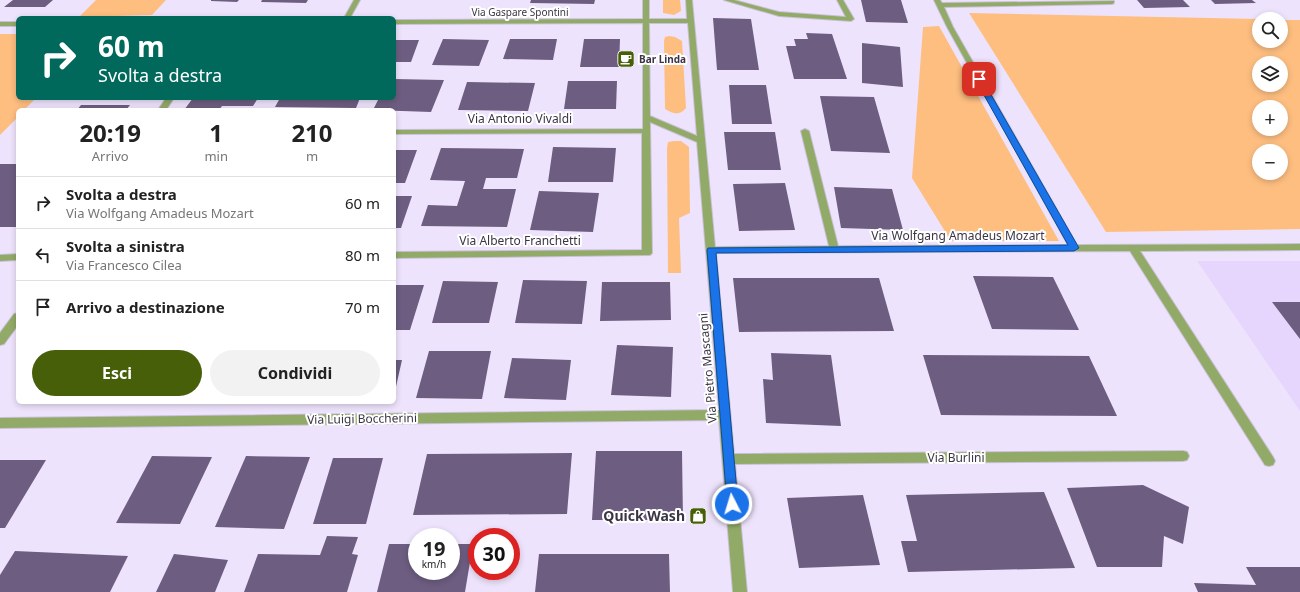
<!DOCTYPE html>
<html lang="it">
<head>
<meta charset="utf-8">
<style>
	body { margin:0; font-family:"Noto Sans",sans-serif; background:#f2f2f2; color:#222; height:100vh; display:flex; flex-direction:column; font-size:15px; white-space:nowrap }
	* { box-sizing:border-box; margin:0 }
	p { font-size:13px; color:#767676 }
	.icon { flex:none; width:22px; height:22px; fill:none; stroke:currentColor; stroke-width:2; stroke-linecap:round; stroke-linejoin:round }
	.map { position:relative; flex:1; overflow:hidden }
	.sheet { position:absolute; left:16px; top:108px; width:380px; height:296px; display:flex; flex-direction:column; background:#fff; border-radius:6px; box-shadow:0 2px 6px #0003 }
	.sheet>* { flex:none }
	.top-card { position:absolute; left:16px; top:16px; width:380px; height:84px; border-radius:6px; box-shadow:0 2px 6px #0003; background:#00695c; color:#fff; overflow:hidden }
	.buttons { position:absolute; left:1252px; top:12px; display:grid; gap:8px }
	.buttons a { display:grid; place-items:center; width:36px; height:36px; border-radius:50%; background:#fff; box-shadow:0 2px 6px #0003; font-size:20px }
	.speed { position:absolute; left:408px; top:528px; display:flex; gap:8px; font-size:20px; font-weight:700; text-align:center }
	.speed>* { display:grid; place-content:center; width:52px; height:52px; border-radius:50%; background:#fff; box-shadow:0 2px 6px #0003; line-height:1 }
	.speed small { font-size:10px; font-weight:400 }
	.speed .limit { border:6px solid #d22; background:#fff; color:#111 }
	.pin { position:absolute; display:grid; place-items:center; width:34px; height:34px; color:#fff; margin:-17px; border-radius:8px; box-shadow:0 2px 6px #0006 }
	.me { position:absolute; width:44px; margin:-22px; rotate:355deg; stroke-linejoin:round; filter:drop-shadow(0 0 3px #0008) }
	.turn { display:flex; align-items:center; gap:14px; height:84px; padding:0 16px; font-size:18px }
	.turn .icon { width:52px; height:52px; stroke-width:2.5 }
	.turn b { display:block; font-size:28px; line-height:34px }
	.eta { display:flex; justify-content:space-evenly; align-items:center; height:68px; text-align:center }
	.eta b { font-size:24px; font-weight:700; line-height:28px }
	.button { display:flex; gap:8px; margin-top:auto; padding:8px 16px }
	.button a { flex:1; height:46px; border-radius:24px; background:#485f0a; color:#fff; font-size:16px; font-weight:700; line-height:46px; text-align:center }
	.button a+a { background:#f2f2f2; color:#222 }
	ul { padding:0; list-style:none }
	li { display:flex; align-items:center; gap:12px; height:52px; padding:0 16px; border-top:1px solid #e0e0e0 }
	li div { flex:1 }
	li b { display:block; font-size:15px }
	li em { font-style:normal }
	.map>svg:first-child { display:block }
	.built { fill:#e6d5fc }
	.green { fill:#febe80; fill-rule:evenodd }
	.building { fill:#6d5d81 }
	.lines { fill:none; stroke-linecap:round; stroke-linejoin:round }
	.lane-casing { stroke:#cac0d7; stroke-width:2 }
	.street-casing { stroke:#cac0d7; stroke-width:2 }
	.lane { fill:#92aa67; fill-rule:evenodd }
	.street { fill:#92aa67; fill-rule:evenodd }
	.route { fill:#1a73e8; stroke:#114b97 }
	.labels { text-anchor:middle; stroke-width:4; stroke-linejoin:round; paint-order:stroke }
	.far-street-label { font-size:10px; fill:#3b3444; stroke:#fff }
	.far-poi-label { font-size:10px; font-weight:bold; fill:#3b3444; stroke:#fff; text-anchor:start }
	.street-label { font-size:12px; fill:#3b3444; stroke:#fff }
	.near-poi-label { font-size:14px; font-weight:bold; fill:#3b3444; stroke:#fff; text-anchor:end }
</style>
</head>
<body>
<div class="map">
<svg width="1300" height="592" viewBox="0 0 1300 592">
	<rect width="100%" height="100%" fill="#eee3fc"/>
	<path class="built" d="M1197,261H1300V411Z"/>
	<path class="green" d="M96,0H166L152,15L79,17Z
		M663,0H680L681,11L674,15L663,13Z
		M969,13L1259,19V41H1281V20H1300V229L1106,232ZM1259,63H1281V85H1259ZM1259,107H1281V129H1259ZM1259,151H1281V173H1259Z
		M939,26L1059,241H951L912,178L923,27Z
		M0,34H18V98H36L24,110H18V117L0,135Z
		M669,36L675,37L682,41L686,108C679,116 674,114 665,109L664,41L665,37Z
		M674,141H681L689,147L690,213L679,218L681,273H668L667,148L668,142Z"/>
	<path class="building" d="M13,0H53L45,7H4Z
		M211,0H239L237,2L211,1Z
		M262,0H308L306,3L261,2Z
		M531,0H595L594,4L530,3Z
		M861,0H901L908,23L866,22Z
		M1137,0H1183L1190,7L1144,8Z
		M1211,0H1252L1256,3L1215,4Z
		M713,18L751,19L759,70H717Z
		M806,33L832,34L847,79H794L786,46H796L794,39H808Z
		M443,39L489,40L479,66L432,65Z
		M510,39H557L553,60L503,59Z
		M584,39H620L619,67H580Z
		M394,40H419L411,62H394Z
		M862,43L900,47L903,87L862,83Z
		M394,79L444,80L431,112L373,110L379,98H394Z
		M568,81H617L616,109H564Z
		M467,82L535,83L528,111L458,110Z
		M729,85H766L772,124H732Z
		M820,96L874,97L890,153L831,151Z
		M193,98H258L253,106H222L219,110H184Z
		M280,98H360L356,108L275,107Z
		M81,105H130L126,110H77Z
		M724,132H775L781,170H728Z
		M553,147L616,148L613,182H548Z
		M441,148L524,149L517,178H486L483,189H516L507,227L421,226L428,205L457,206L465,181L430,180Z
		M394,150H417L405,183H394Z
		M0,164H18V227H0Z
		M785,183L795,230L739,231L733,184Z
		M834,187L892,189L903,230L841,228Z
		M539,191L599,193L593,232L530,230Z
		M394,196H412L401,228H394Z
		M973,276L1053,277L1079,330L992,329Z
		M733,278H879L894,331L739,332Z
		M523,280L587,281L582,324L515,323Z
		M443,281L498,282L489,323H432Z
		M602,282H670L671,320L600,321Z
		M394,285H424L410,330H394Z
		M1272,302H1300V339Z
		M617,345L673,347L671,397L611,395Z
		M429,351H491L482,399L416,398Z
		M771,353L831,355L841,426L766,423L763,379L773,380Z
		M923,355L1089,356L1117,416L941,415Z
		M512,358L571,360L566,400L504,398Z
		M394,360H402L395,391H394Z
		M596,451H682L683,520H592Z
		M572,453L567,514L413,515L427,454Z
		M152,456L212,457L180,524L116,523Z
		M246,456L310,457L284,529L215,527Z
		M333,458H383L366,524H313Z
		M0,460H46L5,528H0Z
		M1143,485L1189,507L1183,544L1164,536L1162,567H1097L1067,488Z
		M1044,492L1075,568L908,572L901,541H917L906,495Z
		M863,495L880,565L799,568L787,498Z
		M327,536L358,537L352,554L358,555L347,592H244L258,554L320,555Z
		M389,544H417V571H451V544H473L465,592H377Z
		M15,551L128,556L110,592H0V575Z
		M174,554L228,560L215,592H156Z
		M539,554H669L670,592H535Z
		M1246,567H1300V592H1198L1194,583L1256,585Z"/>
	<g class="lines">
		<defs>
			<path id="lane" d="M354,0H360L350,18H344Z"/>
			<path id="street" d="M643,0H649V19H687L686,0H692L715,247L829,246L801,131L805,129L809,131L838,246L1068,245L947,27L934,0H940L942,3L1114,1V3L1112,4L944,7L953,27L1077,245L1300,244V250L1140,251L1273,457L1275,461L1273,465L1269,466L1265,465L1130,251L716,253L734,454L1183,451L1187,452L1189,456L1187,460L1183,461L735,464L747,592H733L719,420L0,428V418L719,410L697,142L650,122L652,253L650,255L394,258V252L642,250V133L394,134V130L643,129V23L394,24V20L643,19ZM649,23H688L697,136L650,116Z
				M724,0H734L779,12L846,17L837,0H843L854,19L851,21L779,16Z
				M0,22H18V26H0Z
				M166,98H174L166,110H158Z
				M18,254V260L0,261V255Z
				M18,313V325L4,344L0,345V333L14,314Z"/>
		</defs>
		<use href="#lane" class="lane-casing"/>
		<use href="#street" class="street-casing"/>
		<use href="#lane" class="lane"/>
		<use href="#street" class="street"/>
	</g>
	<path class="route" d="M976,78L982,79L1079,248L1074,251L716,253L738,504L736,507L732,509L728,507L727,504L707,250L708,248L1068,245L975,79Z"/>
	<defs>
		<symbol id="cafe-square" viewBox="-11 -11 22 22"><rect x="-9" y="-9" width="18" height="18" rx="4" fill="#485f0a" stroke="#fff"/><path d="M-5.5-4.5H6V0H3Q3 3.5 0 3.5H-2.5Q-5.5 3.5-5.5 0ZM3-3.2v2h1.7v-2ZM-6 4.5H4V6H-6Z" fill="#fff"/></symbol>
		<symbol id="shop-square" viewBox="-11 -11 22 22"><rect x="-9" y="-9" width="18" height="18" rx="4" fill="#485f0a" stroke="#fff"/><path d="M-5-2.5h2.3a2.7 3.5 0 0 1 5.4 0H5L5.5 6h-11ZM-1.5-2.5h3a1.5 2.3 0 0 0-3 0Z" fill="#fff"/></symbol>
	</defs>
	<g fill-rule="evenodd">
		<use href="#cafe-square" x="616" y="49" width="20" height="20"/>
		<use href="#shop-square" x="688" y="506" width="20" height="20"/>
	</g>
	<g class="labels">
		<g class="far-street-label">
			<text x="520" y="16">Via Gaspare Spontini</text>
		</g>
		<g class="far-poi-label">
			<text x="639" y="63">Bar Linda</text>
		</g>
		<g class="street-label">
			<text x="520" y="123">Via Antonio Vivaldi</text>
			<text x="958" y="240">Via Wolfgang Amadeus Mozart</text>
			<text x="520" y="245">Via Alberto Franchetti</text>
			<text transform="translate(708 368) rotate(-95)" y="4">Via Pietro Mascagni</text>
			<text transform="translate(362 419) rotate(-1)" y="4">Via Luigi Boccherini</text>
			<text x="956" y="462">Via Burlini</text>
		</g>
		<g class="near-poi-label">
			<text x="685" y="521">Quick Wash</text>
		</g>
	</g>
</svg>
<div class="buttons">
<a><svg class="icon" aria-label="search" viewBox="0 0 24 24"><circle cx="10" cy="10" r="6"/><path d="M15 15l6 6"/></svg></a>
<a><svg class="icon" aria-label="layers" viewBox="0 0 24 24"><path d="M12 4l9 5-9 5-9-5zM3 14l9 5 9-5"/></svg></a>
<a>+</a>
<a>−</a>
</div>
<div class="speed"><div>19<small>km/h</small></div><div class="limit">30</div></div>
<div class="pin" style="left:979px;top:79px;background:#d93025"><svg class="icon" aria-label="arrive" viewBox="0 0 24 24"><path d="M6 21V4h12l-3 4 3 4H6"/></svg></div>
<svg class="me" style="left:732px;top:504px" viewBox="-20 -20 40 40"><circle r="17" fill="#1a73e8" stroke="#fff" stroke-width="3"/><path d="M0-11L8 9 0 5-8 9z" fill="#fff"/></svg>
<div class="top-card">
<div class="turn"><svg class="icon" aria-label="right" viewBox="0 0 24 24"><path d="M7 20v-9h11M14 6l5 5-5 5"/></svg><div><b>60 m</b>Svolta a destra</div></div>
</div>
<section class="sheet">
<div class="eta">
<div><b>20:19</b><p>Arrivo</p></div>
<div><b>1</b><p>min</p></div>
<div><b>210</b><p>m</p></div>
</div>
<ul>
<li><svg class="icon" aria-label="right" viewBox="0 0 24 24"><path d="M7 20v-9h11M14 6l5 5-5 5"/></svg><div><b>Svolta a destra</b><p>Via Wolfgang Amadeus Mozart</p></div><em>60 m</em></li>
<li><svg class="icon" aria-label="left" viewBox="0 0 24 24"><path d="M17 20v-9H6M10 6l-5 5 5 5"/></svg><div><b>Svolta a sinistra</b><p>Via Francesco Cilea</p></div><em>80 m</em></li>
<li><svg class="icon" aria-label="arrive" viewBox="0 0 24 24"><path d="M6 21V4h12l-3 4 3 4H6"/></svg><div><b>Arrivo a destinazione</b></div><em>70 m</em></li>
</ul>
<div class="button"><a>Esci</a><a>Condividi</a></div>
</section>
</div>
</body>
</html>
